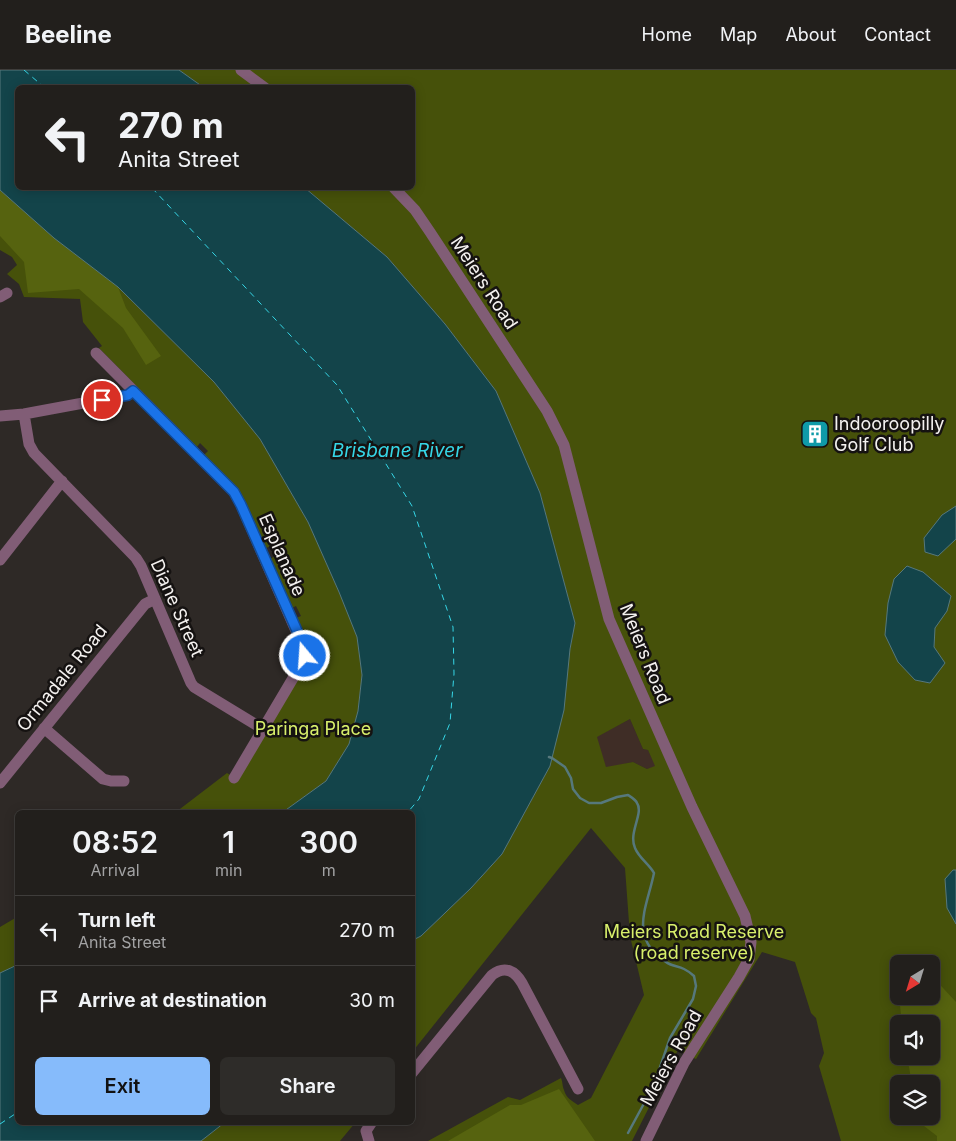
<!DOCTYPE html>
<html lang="en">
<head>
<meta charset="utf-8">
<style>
	body { margin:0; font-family:Inter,sans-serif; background:#2e2c29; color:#f1f3f6; height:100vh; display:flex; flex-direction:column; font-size:19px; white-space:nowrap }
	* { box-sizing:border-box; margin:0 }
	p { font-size:16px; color:#a2a2a3 }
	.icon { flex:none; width:28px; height:28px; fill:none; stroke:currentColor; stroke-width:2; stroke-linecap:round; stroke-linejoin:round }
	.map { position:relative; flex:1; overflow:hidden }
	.details { position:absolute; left:15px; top:740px; width:400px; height:315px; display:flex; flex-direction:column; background:#221f1c; border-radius:8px; box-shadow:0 2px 12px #0003,0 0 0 1px #3f3d3b }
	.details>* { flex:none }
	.banner { position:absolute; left:15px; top:15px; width:400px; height:105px; border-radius:8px; box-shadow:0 2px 12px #0003,0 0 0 1px #3f3d3b; background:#221f1c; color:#f1f3f6; overflow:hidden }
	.needle { width:32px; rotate:218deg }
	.buttons { position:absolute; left:890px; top:885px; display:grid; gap:10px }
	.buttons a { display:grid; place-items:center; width:50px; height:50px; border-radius:8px; background:#221f1c; box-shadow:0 2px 12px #0003,0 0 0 1px #3f3d3b; font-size:25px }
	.pin { position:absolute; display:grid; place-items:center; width:42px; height:42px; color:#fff; margin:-21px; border:2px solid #fff; border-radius:50%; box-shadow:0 1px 5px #0007 }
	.me { position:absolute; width:55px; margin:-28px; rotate:342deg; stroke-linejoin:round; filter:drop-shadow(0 0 4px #0008) }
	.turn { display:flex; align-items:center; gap:18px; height:105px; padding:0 20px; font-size:22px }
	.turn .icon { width:65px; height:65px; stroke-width:2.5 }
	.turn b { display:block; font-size:35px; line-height:42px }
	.eta { display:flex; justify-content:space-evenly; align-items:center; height:85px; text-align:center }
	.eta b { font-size:30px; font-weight:600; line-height:35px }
	.button { display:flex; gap:10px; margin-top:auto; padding:10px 20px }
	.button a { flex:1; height:58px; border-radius:8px; background:#86bbfb; color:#111; font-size:20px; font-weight:600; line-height:58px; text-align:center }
	.button a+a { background:#2e2c29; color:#f1f3f6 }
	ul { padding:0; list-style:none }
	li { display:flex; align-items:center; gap:15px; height:70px; padding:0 20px; border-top:1px solid #3f3d3b }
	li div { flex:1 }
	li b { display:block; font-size:19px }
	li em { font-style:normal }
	header { display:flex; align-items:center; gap:30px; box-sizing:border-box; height:70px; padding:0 25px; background:#221f1c; border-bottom:1px solid #3f3d3b }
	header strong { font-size:24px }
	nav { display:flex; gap:28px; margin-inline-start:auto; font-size:18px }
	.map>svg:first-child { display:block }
	.industrial { fill:#3f2d26 }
	.green { fill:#46510a; fill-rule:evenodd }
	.forest { fill:#56630f }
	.water { fill:#13444a; stroke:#56787c }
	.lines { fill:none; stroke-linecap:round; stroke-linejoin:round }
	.stream { stroke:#56787c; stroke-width:2.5 }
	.ferry { stroke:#36d6e6; stroke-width:1; stroke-dasharray:6 5; stroke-linecap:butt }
	.minor { stroke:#815d76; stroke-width:11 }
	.route-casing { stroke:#114b97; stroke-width:12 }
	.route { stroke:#1a73e8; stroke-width:9 }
	.labels { text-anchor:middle; stroke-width:5; stroke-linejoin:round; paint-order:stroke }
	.street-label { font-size:18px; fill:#f4f1ef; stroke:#151211 }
	.poi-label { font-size:18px; fill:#f4f1ef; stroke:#151211; text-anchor:start }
	.park-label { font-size:18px; fill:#d8ef6b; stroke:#151211 }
	.water-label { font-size:19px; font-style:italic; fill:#36d6e6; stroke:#151211 }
</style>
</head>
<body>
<header>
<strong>Beeline</strong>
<nav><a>Home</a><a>Map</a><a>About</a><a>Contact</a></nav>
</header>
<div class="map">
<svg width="956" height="1071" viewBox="0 0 956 1071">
	<rect width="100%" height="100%" fill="#2e2926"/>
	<path class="industrial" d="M630,649L643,679L648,680L656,697L647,699L633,692L606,698L596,667Z"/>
	<path class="green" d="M179,0H956V1071H841L819,996L824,983L816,948L811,943L795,892L762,882L696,989L678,980L632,1071H428L508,1027L520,1030L561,1008C563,1013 562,1015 564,1020C566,1028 572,1031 578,1035L591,1028L644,925L630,866L625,798L591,758L413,981V870L421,866L471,818L502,784L550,696L570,579L575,553L540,423L496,321L445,254L387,187L305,118H412V18L203,17ZM630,649L643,679L648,680L655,696L647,699L633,692L606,697L597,667ZM899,894H931V926H899ZM899,954H931V986H899ZM899,1014H931V1046H899Z
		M0,120L54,168L118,217L214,312L260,369L308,452L339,522L357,567L362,605L358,641L349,674L326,711L283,742H176L227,703L238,710L308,591L296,548L301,546L296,536L292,538L270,489L275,486L271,476L266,478L204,385L208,381L200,373L197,377L99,278L102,276L83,252L80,229L24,227L19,214L7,204L17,195L12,187L0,180Z
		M17,847V895L0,903V857Z
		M224,1053H355L340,1071H201Z"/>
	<path class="forest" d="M0,120L54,168L118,217L126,238L161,286L146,295L123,258L79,219L28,223L24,192L0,166Z
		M931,905L956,932V1071H937V1066L924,1056L920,1046H931V1014H912L907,986H931V954H902L899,926H931Z
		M559,1019L595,1071H448L510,1035H521Z"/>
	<path class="water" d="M0,0H179L203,17L18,18V118H305L387,187L445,254L496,321L540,423L575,553L570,579L564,640L550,696L502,784L471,818L421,866L413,870L412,742H283L326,711L349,674L358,641L362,605L357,567L339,522L308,452L260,369L214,312L118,217L54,168L0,120Z
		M956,436V469L938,486L925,482L924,468L942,445Z
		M907,496L923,502L951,526L947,541L935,558L934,577L945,593L930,613L915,610L898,592L885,565L888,533L894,509Z
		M953,800H956V854L947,838L945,809Z
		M17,895L18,1052L224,1053L201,1071H0V903Z"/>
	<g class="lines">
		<path class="stream" d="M549,687L552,688L565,697L571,708L573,719L580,728L589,733H601L617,727L628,725C631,727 636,730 637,733C644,743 628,763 635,778C639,788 649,794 654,803C647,838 628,867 666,892C671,896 678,896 684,899C688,901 691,903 694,906L696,916L693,929L670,968L654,1015L628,1063"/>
		<path class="ferry" d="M24,0L45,18
			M152,118L337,315L412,436L453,557L454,604L450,653L419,729L408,742
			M0,1054L18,1042"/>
		<path class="minor" d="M241,0L265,18
			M394,118L415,140L430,162L547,341L564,375L609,549L692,737L745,846L751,872L749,889L739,907L684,993L646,1071
			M0,227L7,223
			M96,283L234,422L241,435L304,579L305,586L302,593L234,708
			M24,344L29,374L34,383L136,488L141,496L191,613L194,617L263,659
			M0,346L24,344L121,326L128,325L133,321
			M0,490L62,411
			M44,658L103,709L111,711H124
			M0,713L145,534L155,529
			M412,1003L492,905C505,895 515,901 522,913L578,1019
			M369,1071L366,1061L372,1052"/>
	</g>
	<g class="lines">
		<defs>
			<path id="route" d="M102,330L128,325L133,321L234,422L241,435L298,563L304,579L305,586"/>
		</defs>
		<use href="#route" class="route-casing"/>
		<use href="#route" class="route"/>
	</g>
	<defs>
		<symbol id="building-square" viewBox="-11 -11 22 22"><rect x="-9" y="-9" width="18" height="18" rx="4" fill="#0f9aa8" stroke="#151211"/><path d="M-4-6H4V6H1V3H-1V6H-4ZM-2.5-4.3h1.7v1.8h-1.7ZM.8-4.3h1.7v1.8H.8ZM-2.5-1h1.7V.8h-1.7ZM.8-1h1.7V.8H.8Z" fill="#fff"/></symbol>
	</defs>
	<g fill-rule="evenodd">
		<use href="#building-square" x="799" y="348" width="32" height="32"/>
	</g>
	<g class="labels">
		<g class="street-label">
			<text transform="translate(484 213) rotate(57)" y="6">Meiers Road</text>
			<text transform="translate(282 485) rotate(66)" y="6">Esplanade</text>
			<text transform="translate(177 538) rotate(66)" y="6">Diane Street</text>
			<text transform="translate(645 584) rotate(68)" y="6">Meiers Road</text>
			<text transform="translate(62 608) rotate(-51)" y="6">Ormadale Road</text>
			<text transform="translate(671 988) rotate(-61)" y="6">Meiers Road</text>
		</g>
		<g class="poi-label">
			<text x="834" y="360">Indooroopilly<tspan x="834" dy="21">Golf Club</tspan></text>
		</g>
		<g class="park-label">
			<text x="313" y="665">Paringa Place</text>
			<text x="694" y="868">Meiers Road Reserve<tspan x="694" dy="21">(road reserve)</tspan></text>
		</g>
		<g class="water-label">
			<text x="397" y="387">Brisbane River</text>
		</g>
	</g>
</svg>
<div class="buttons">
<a><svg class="needle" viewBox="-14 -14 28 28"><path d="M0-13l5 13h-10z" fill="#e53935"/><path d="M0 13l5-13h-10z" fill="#a2a2a3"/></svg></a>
<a><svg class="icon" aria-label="sound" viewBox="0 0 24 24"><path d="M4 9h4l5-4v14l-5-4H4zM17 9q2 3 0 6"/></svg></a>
<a><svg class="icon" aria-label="layers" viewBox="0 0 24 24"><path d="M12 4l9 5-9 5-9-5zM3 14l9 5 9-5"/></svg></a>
</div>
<div class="pin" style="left:102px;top:330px;background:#d93025"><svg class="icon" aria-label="arrive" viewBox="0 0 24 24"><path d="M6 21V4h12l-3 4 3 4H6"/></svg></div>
<svg class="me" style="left:305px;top:586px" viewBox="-20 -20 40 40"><circle r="17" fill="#1a73e8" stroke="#fff" stroke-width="3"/><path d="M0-11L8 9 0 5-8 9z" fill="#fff"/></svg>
<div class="banner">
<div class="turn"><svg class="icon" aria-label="left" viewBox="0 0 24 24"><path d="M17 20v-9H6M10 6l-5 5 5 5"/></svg><div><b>270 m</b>Anita Street</div></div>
</div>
<section class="details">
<div class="eta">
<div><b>08:52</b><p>Arrival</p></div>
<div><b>1</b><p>min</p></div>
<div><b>300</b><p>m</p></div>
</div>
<ul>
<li><svg class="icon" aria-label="left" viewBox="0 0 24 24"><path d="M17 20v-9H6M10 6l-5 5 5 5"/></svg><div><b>Turn left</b><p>Anita Street</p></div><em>270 m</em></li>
<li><svg class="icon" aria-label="arrive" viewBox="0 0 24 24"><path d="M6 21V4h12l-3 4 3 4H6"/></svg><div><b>Arrive at destination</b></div><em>30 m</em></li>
</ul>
<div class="button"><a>Exit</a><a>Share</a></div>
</section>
</div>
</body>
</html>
